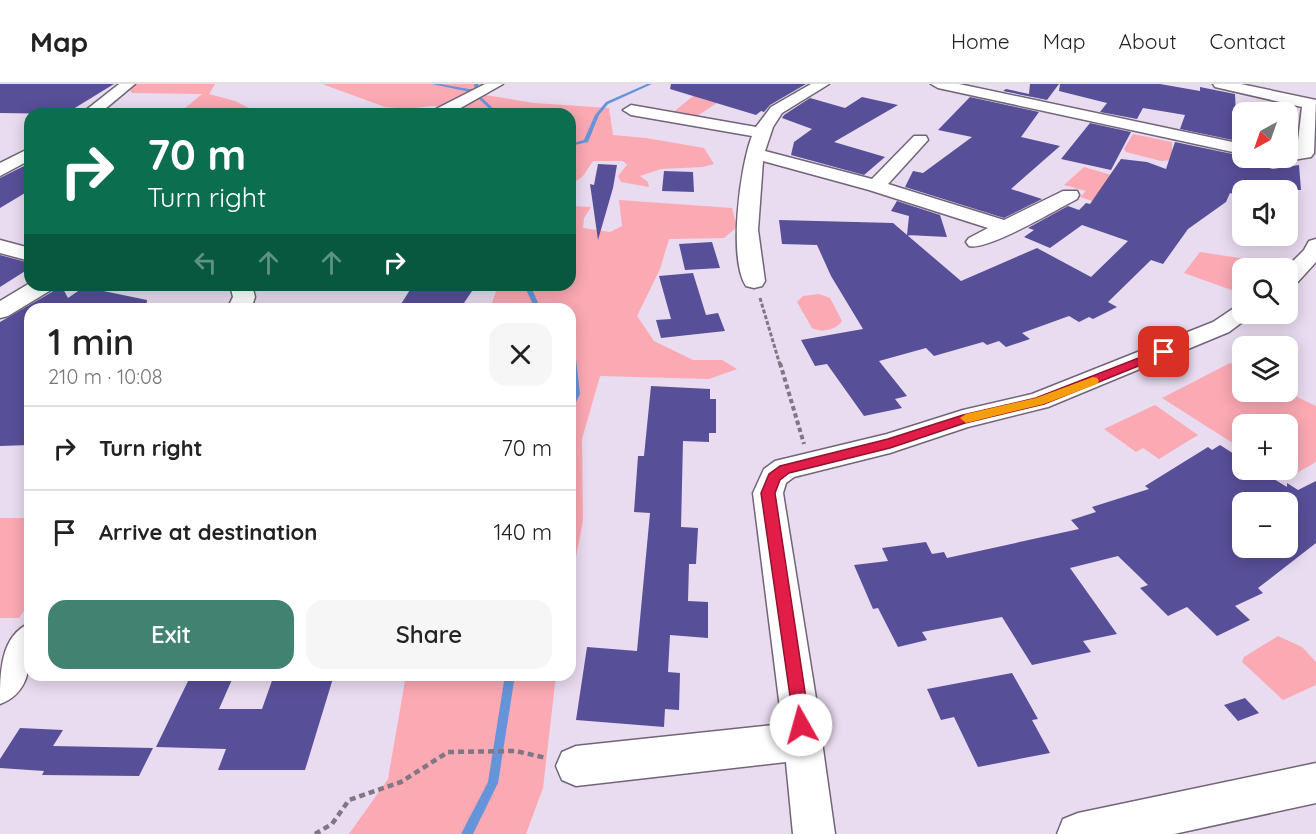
<!DOCTYPE html>
<html lang="en">
<head>
<meta charset="utf-8">
<style>
	body { margin:0; font-family:Quicksand,sans-serif; background:#f6f6f6; color:#222; height:100vh; display:flex; flex-direction:column; font-size:22px; white-space:nowrap }
	* { box-sizing:border-box; margin:0 }
	p { font-size:20px; color:#767676 }
	.icon { flex:none; width:33px; height:33px; fill:none; stroke:currentColor; stroke-width:2; stroke-linecap:round; stroke-linejoin:round }
	.map { position:relative; flex:1; overflow:hidden }
	.details { position:absolute; left:24px; top:219px; width:552px; height:378px; display:flex; flex-direction:column; background:#fff; border-radius:18px; box-shadow:0 3px 15px #0003 }
	.details>* { flex:none }
	.hud { position:absolute; left:24px; top:24px; width:552px; height:183px; border-radius:18px; box-shadow:0 3px 15px #0003; background:#0b6e4f; color:#fff; overflow:hidden }
	.needle { width:39px; rotate:220deg }
	.buttons { position:absolute; left:1232px; top:18px; display:grid; gap:12px }
	.buttons a { display:grid; place-items:center; width:66px; height:66px; border-radius:12px; background:#fff; box-shadow:0 3px 15px #0003; font-size:30px }
	.pin { position:absolute; display:grid; place-items:center; width:51px; height:51px; color:#fff; margin:-26px; border-radius:12px; box-shadow:0 3px 9px #0006 }
	.me { position:absolute; width:66px; margin:-33px; rotate:353deg; stroke-linejoin:round; filter:drop-shadow(0 0 4px #0008) }
	.turn { display:flex; align-items:center; gap:21px; height:126px; padding:0 24px; font-size:27px }
	.turn .icon { width:78px; height:78px; stroke-width:2.5 }
	.turn b { display:block; font-size:42px; line-height:51px }
	.lanes { display:flex; align-items:center; height:57px; padding:0 24px; background:#0003; justify-content:center; gap:30px; direction:ltr }
	.lanes .off { opacity:.35 }
	.round { display:grid; place-items:center; flex:none; width:63px; height:63px; border-radius:18px; background:#f6f6f6 }
	.headline { display:flex; align-items:center; justify-content:space-between; height:102px; padding:0 24px }
	h1 { font-size:36px; font-weight:600; line-height:45px }
	.cta { display:flex; gap:12px; margin-top:auto; padding:12px 24px }
	.cta a { flex:1; height:69px; border-radius:18px; background:#428270; color:#fff; font-size:24px; font-weight:600; line-height:69px; text-align:center }
	.cta a+a { background:#f6f6f6; color:#222 }
	ul { padding:0; list-style:none }
	li { display:flex; align-items:center; gap:18px; height:84px; padding:0 24px; border-top:2px solid #e0e0e0 }
	li div { flex:1 }
	li b { display:block; font-size:22px }
	li em { font-style:normal }
	header { display:flex; align-items:center; gap:36px; box-sizing:border-box; height:84px; padding:0 30px; background:#fff; border-bottom:2px solid #e0e0e0 }
	header strong { font-size:28px }
	nav { display:flex; gap:33px; margin-inline-start:auto; font-size:21px }
	.map>svg:first-child { display:block }
	.green { fill:#fba9b3 }
	.lines { fill:none; stroke-linecap:round; stroke-linejoin:round }
	.stream { fill:#6694da; fill-rule:evenodd }
	.building { fill:#584f99; fill-rule:evenodd }
	.minor-casing { stroke:#716577; stroke-width:3 }
	.path-far2 { stroke:#807684; stroke-width:3; stroke-dasharray:4 2; stroke-linecap:butt }
	.path-far1 { stroke:#807684; stroke-width:4; stroke-dasharray:4.5 3; stroke-linecap:butt }
	.path { stroke:#807684; stroke-width:4.5; stroke-dasharray:6 4; stroke-linecap:butt }
	.minor { fill:#fff; fill-rule:evenodd }
	.route { fill:#e11d48; stroke:#92132f; stroke-width:1.5 }
	.slow { fill:#f59e0b }
</style>
</head>
<body>
<header>
<strong>Map</strong>
<nav><a>Home</a><a>Map</a><a>About</a><a>Contact</a></nav>
</header>
<div class="map">
<svg width="1316" height="750" viewBox="0 0 1316 750">
	<rect width="100%" height="100%" fill="#e9dbf0"/>
	<path class="green" d="M134,0H215L209,10L235,17L261,30H178L202,10L132,9L130,6Z
		M322,0H492L449,22H431L406,25L385,23Z
		M698,8L723,15L691,36L671,30Z
		M485,11L534,19L609,24L613,51L646,54L704,64L714,80L703,83L661,85L640,92L648,98L649,103L621,98L618,92L627,81L623,77H593L583,92L570,102V30H452Z
		M1133,50L1172,58V76L1161,77L1126,68L1124,65Z
		M1084,83L1173,109L1139,132L1080,113L1086,107L1064,101Z
		M619,116L732,124L737,143L724,154L669,155L660,185L637,232L654,257L693,276H722L737,285L709,295L600,292L582,355L583,436L570,505V225H490L496,207L494,201H570V122L591,123L584,134L583,144L610,148L622,142Z
		M1200,168L1259,177L1255,184H1242L1240,209L1184,189Z
		M819,210L830,214L842,237C836,246 821,249 812,244L797,218L803,212Z
		M1230,279L1242,285V308H1287L1316,322V378L1288,394L1274,386H1287V340H1242V365L1162,314Z
		M1155,321L1198,351L1159,375L1143,364L1136,368L1104,345Z
		M0,434H30V518L19,534H0Z
		M1278,552L1302,563L1316,578V601L1283,616L1242,578L1244,573Z
		M406,591H556L543,704L526,750H349L388,695Z"/>
	<g class="lines">
		<path class="stream" d="M432,0H440L475,6L474,0H478L480,12L499,30H495L477,13L475,9Z
			M647,0H652L608,20L599,31L588,58L570,62V60L584,56L595,31L606,18Z
			M524,201H530L541,225H535Z
			M570,268L572,269L576,275L580,310L572,326H570V317L574,310Z
			M505,591H515L498,699L473,750H461L488,698Z"/>
	</g>
	<path class="building" d="M0,0H114L65,30L0,29Z
		M671,0H806L770,21L764,28L761,27L756,31L670,5Z
		M1030,0H1059L1047,16L1003,7L1006,5L1029,10Z
		M1060,0H1160L1200,7V3L1235,10L1237,53L1242,54V58L1180,45L1185,31L1143,24L1137,35L1100,28L1107,19L1059,7Z
		M862,13L898,21L834,58L885,73L864,91L791,71L794,58L812,45L782,34L784,31L810,14L845,24Z
		M970,13L1039,28L1021,53L1060,62L1011,105L1042,115L1004,134L905,103L913,87L923,89L972,53L938,46Z
		M1090,39L1131,48L1111,86L1061,75Z
		M1175,58L1242,72V77L1273,85L1299,81L1301,106H1242V112L1230,109L1226,118L1188,145L1163,180L1151,176L1108,218L1117,223L1093,235L1089,233L1079,238L1069,232L1022,249L1030,255L1006,263L999,257L987,261L983,258L934,272L926,264L879,277L907,312L895,315L902,324L864,332L827,280L815,282L801,256L863,245L831,192L817,161L782,160L779,136L893,139L961,197L1037,164L1091,193L1128,157L1082,141L1050,164L1024,153L1034,146L1028,144L1068,122L1079,126L1086,119L1090,120L1121,75L1147,78L1166,85Z
		M30,79V106L0,124V94Z
		M598,80L617,81L613,104L598,156L590,100L594,101Z
		M664,87L693,88L694,108L662,107Z
		M897,117L940,131L947,153L907,151L909,132L891,127Z
		M712,158L720,184L685,186L679,160Z
		M0,171L30,179V184L0,203Z
		M693,189L706,231L718,229L725,247L661,254L656,236L671,235L659,192Z
		M56,201H61L68,214L84,203L147,216L146,225H30V361L0,362V238L52,208Z
		M413,201H476L460,225H398Z
		M651,302L710,305V315H716V349H709V358L683,357L681,443L698,444L696,480H689L688,517L708,518V554L670,551L668,588L680,589L679,626L665,625L664,643L576,636L587,563L637,567L650,429L634,428L638,372H644Z
		M1220,361L1242,375V386H1259L1287,403V399L1298,406L1316,397V459L1258,504L1263,509L1235,522L1250,536L1217,552L1187,523L1168,532L1140,504L1148,501L1118,472L1070,484L1117,550L1083,557L1091,568L1032,581L1002,533L922,548L927,556L898,563L878,524L873,525L854,481L888,477L882,464L926,458L932,470L944,468L947,474L1079,445L1071,436L1096,428L1092,423L1149,405L1145,402L1208,363L1212,366ZM1242,418H1287V464H1242Z
		M1012,589L1038,635L1032,636L1050,669L978,683L954,633L941,636L927,605Z
		M191,591H234L219,625H262L274,591H334L305,686H218L226,665L156,663Z
		M1245,614L1259,629L1238,637L1224,621Z
		M20,644L63,646L53,662L153,664L139,692L42,691L44,687L0,684V675Z"/>
	<g class="lines">
		<defs>
			<path id="minor" d="M119,0H135L99,30H81Z
				M485,0H503L450,30H430L432,27Z
				M811,0H829L782,29L773,43L765,67L872,95L914,52H926L928,56L888,100L1004,136L1063,107H1077L1079,111L1077,115C1056,126 987,167 969,162L966,158L969,154L988,144L869,106L763,77L758,146L765,197L762,202L754,204L746,202C728,175 740,82 752,52L631,31L623,26L631,21L756,43L771,23Z
				M931,0H959L1242,60V70L938,4Z
				M1213,0H1241L1316,16L1314,69L1311,73L1287,77L1279,74H1287V67L1297,65L1302,23L1215,3Z
				M30,64V76L0,92V79Z
				M1316,155V178L1295,201L1287,203L1286,184L1304,166L1309,157Z
				M0,156L30,164V177L0,169Z
				M30,199L54,201L51,206L8,232L0,234V217Z
				M230,201H252L255,213L251,225H227L233,213Z
				M1242,222V230H1253L1229,248L1048,323L968,343L890,369L794,393L786,399L783,409L815,608L835,750H793L786,678L576,702L562,696L556,682L562,668L576,662L782,640L753,409L764,385L775,377L887,350L963,326L1032,310L1213,238L1234,224Z
				M30,539C30,571 35,607 0,620C0,589 0,552 30,539Z
				M1316,679V719L1174,750H1057L1063,735L1078,729Z"/>
		</defs>
		<use href="#minor" class="minor-casing"/>
		<path class="path-far2" d="M760,214L780,281"/>
		<path class="path-far1" d="M780,279L804,360"/>
		<path class="path" d="M315,750L332,740L349,716L401,698L448,668L516,667L546,674"/>
		<use href="#minor" class="minor"/>
	</g>
	<path class="route" d="M1164,264L1170,268L1168,270L1044,320L965,339L890,364L789,389L780,396L775,409L810,641L807,647L801,650L795,647L761,409L769,390L780,382L888,355L963,331L1036,314Z"/>
	<path class="slow" d="M1093,293L1097,294L1099,297L1097,300L1044,320L966,339L960,334L966,330L1036,314Z"/>
</svg>
<div class="buttons">
<a><svg class="needle" viewBox="-14 -14 28 28"><path d="M0-13l5 13h-10z" fill="#e53935"/><path d="M0 13l5-13h-10z" fill="#767676"/></svg></a>
<a><svg class="icon" aria-label="sound" viewBox="0 0 24 24"><path d="M4 9h4l5-4v14l-5-4H4zM17 9q2 3 0 6"/></svg></a>
<a><svg class="icon" aria-label="search" viewBox="0 0 24 24"><circle cx="10" cy="10" r="6"/><path d="M15 15l6 6"/></svg></a>
<a><svg class="icon" aria-label="layers" viewBox="0 0 24 24"><path d="M12 4l9 5-9 5-9-5zM3 14l9 5 9-5"/></svg></a>
<a>+</a>
<a>−</a>
</div>
<div class="pin" style="left:1164px;top:268px;background:#d93025"><svg class="icon" aria-label="arrive" viewBox="0 0 24 24"><path d="M6 21V4h12l-3 4 3 4H6"/></svg></div>
<svg class="me" style="left:801px;top:641px" viewBox="-20 -20 40 40"><circle r="19" fill="#fff"/><path d="M0-13L10 11 0 6-10 11z" fill="#e11d48"/></svg>
<div class="hud">
<div class="turn"><svg class="icon" aria-label="right" viewBox="0 0 24 24"><path d="M7 20v-9h11M14 6l5 5-5 5"/></svg><div><b>70 m</b>Turn right</div></div>
<div class="lanes"><svg class="icon off" aria-label="left" viewBox="0 0 24 24"><path d="M17 20v-9H6M10 6l-5 5 5 5"/></svg><svg class="icon off" aria-label="ahead" viewBox="0 0 24 24"><path d="M12 20V5M6 11l6-6 6 6"/></svg><svg class="icon off" aria-label="ahead" viewBox="0 0 24 24"><path d="M12 20V5M6 11l6-6 6 6"/></svg><svg class="icon" aria-label="right" viewBox="0 0 24 24"><path d="M7 20v-9h11M14 6l5 5-5 5"/></svg></div>
</div>
<section class="details">
<div class="headline"><div><h1>1 min</h1><p>210 m · 10:08</p></div><a class="round"><svg class="icon" aria-label="close" viewBox="0 0 24 24"><path d="M6 6l12 12M18 6L6 18"/></svg></a></div>
<ul>
<li><svg class="icon" aria-label="right" viewBox="0 0 24 24"><path d="M7 20v-9h11M14 6l5 5-5 5"/></svg><div><b>Turn right</b></div><em>70 m</em></li>
<li><svg class="icon" aria-label="arrive" viewBox="0 0 24 24"><path d="M6 21V4h12l-3 4 3 4H6"/></svg><div><b>Arrive at destination</b></div><em>140 m</em></li>
</ul>
<div class="cta"><a>Exit</a><a>Share</a></div>
</section>
</div>
</body>
</html>
